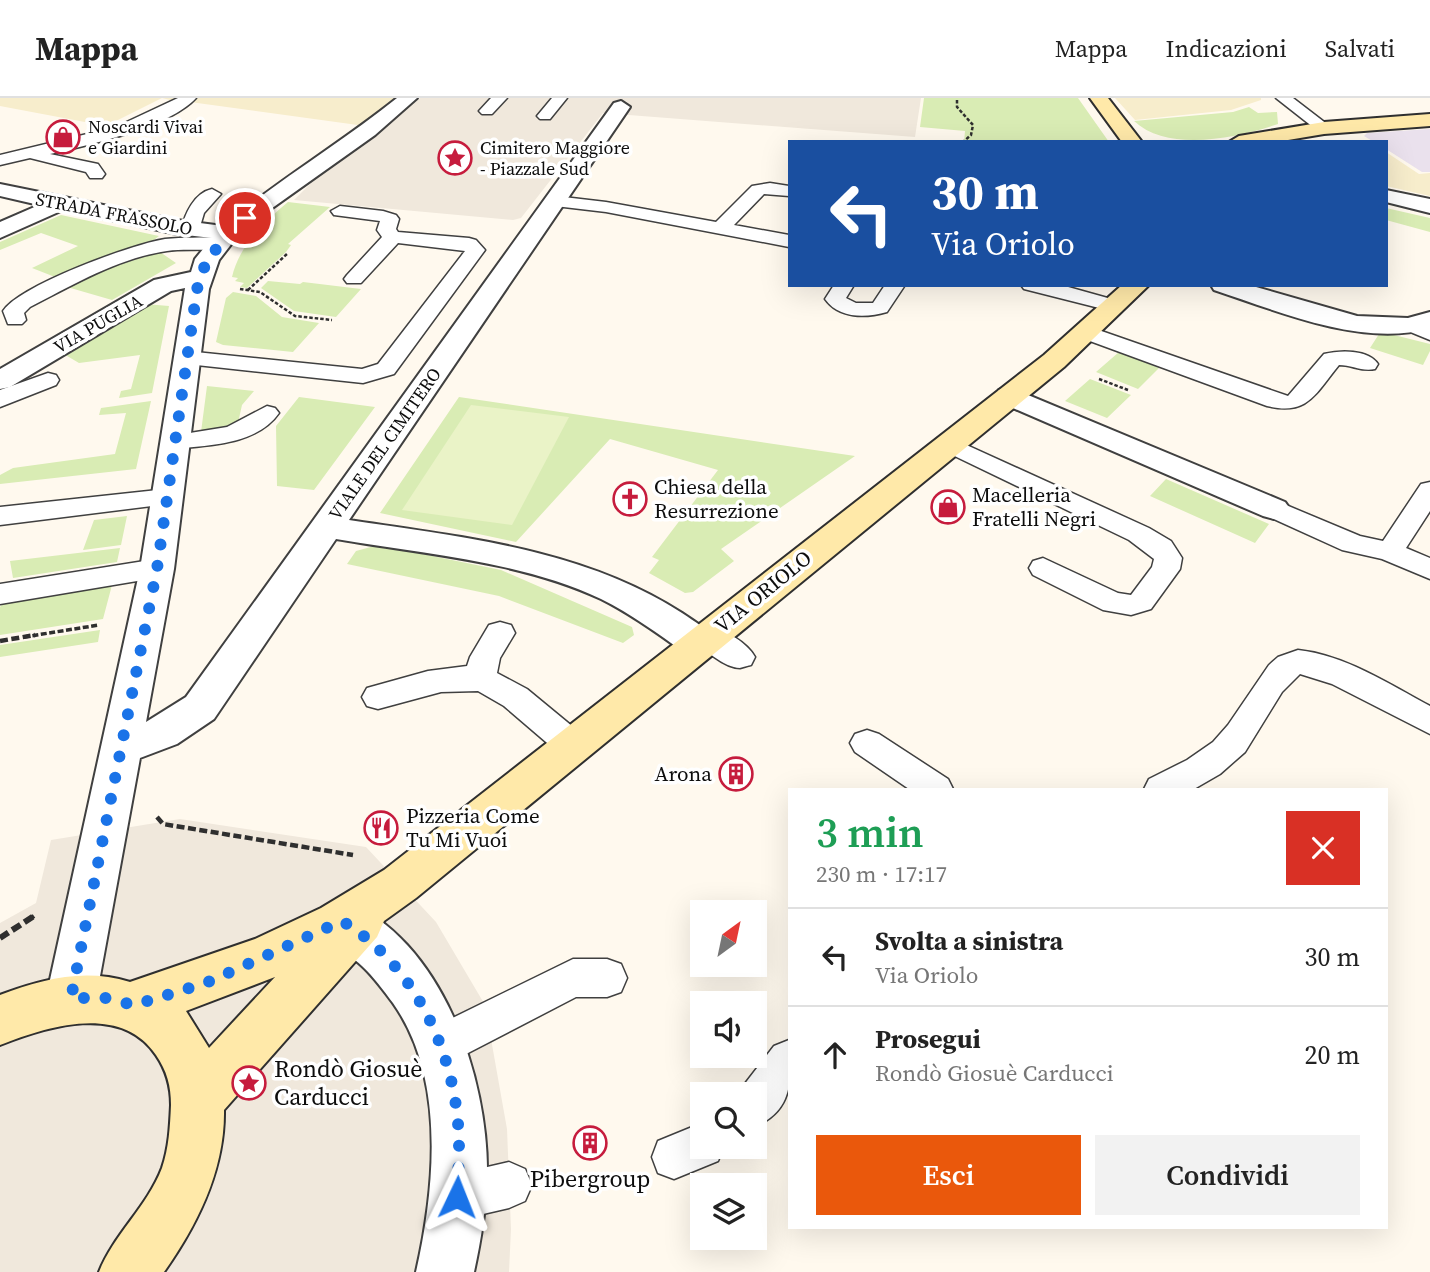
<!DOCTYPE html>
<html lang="it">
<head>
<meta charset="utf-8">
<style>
	body { margin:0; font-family:"Source Serif 4",serif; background:#f2f2f2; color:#222; height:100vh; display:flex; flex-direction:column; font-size:26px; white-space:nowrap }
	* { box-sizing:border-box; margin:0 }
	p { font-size:23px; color:#767676 }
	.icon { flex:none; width:38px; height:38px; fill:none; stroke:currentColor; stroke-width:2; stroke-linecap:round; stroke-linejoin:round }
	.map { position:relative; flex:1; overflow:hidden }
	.drawer { position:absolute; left:788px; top:690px; width:600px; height:441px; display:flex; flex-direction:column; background:#fff; border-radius:0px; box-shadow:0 7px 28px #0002 }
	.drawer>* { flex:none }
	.banner { position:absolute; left:788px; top:42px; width:600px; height:147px; border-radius:0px; box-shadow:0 7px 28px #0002; background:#1a4fa0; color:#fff; overflow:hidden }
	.needle { width:46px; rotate:33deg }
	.buttons { position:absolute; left:690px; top:802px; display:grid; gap:14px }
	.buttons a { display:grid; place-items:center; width:77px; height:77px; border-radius:0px; background:#fff; box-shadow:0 7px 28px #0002; font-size:35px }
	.pin { position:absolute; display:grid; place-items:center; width:60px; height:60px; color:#fff; margin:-30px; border:4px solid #fff; border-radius:50%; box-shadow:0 2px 7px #0007 }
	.me { position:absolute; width:77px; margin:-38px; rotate:2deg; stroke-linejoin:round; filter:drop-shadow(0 0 5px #0008) }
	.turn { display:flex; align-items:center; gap:24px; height:147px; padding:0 28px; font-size:32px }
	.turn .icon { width:91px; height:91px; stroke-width:2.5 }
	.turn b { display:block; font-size:49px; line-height:60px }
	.round { display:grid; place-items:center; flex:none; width:74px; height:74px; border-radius:0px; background:#f2f2f2 }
	.head { display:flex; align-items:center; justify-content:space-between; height:119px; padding:0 28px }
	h1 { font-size:42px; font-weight:600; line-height:52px; color:#1e9e55 }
	.action { display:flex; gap:14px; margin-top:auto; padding:14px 28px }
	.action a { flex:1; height:80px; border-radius:0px; background:#ea580c; color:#fff; font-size:28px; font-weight:600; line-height:80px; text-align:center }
	.action a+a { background:#f2f2f2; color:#222 }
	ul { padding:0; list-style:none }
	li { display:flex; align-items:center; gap:21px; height:98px; padding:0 28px; border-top:2px solid #e0e0e0 }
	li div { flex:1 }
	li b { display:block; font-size:26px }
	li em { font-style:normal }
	header { display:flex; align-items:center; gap:42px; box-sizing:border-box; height:98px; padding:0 35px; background:#fff; border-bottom:2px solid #e0e0e0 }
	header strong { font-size:33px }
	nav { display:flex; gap:38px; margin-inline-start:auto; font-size:24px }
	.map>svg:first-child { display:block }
	.industrial { fill:#eae1ed }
	.farmland { fill:#f7edcc }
	.green { fill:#d9ecb4 }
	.pitch { fill:#eaf3c7 }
	.plaza { fill:#f0e8dc }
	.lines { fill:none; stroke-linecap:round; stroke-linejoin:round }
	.lane-casing { stroke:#404040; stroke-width:3 }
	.street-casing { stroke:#404040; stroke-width:4 }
	.secondary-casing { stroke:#2f2f2f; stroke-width:4 }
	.path-far3 { stroke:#2f2f2f; stroke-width:2.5; stroke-dasharray:3.5 2; stroke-linecap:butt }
	.path-far2 { stroke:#2f2f2f; stroke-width:3.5; stroke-dasharray:6 2.5; stroke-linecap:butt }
	.path-far1 { stroke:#2f2f2f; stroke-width:4.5; stroke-dasharray:8 3.5; stroke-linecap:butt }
	.path { stroke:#2f2f2f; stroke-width:6; stroke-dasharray:10 4.5; stroke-linecap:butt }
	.lane { fill:#fff; fill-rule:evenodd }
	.street { fill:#fff; fill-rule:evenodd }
	.secondary { fill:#ffe9a9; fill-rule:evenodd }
	.route { stroke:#1a73e8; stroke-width:12; stroke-dasharray:0 21.6 }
	.labels { text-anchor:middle; stroke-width:7; stroke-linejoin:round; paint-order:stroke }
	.far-poi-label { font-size:18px; fill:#0d0d0d; stroke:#fff; text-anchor:start }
	.far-street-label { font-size:18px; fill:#0d0d0d; stroke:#fff }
	.poi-label { font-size:21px; fill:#0d0d0d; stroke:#fff; text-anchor:start }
	.street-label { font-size:21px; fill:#0d0d0d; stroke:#fff }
	.near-poi-label { font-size:24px; fill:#0d0d0d; stroke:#fff; text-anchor:start }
</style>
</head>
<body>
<header>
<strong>Mappa</strong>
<nav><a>Mappa</a><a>Indicazioni</a><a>Salvati</a></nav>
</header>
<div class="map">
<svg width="1430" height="1174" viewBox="0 0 1430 1174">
	<rect width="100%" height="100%" fill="#fff9ee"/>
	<path class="industrial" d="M1430,31V74H1422L1386,51V44H1374L1364,38L1367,35Z"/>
	<path class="farmland" d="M0,0H179L174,3L162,0L106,28L0,8Z
		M196,0H395L365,28L190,4Z
		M1115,0H1261V2L1231,12L1135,22Z
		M1386,54L1419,76L1430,75V98L1386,88Z"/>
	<path class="green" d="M924,0H1078L1109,44H964L965,33L920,29Z
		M1249,9L1258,15L1277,14L1278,26C1237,40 1168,55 1134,23L1233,14Z
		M288,104L330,109L288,146L291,147L286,154L247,190L240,189L244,185L235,183L238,180L232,179C239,148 264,124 288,104Z
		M1386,110L1430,120V134L1386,122Z
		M61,117L159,138L150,145L113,155L55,179L32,170L78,148L41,135L0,152V144Z
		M160,154L176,165L112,202L67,189L86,177Z
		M268,183L300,186L303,184L361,191L336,219L294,213L261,190Z
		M233,194L256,198L282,219L319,225L293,254L223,247L216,244L226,200Z
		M145,206L169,208L152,295L119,300L121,293L131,291L140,257L79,265L62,255Z
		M1386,235L1430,246V253L1423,267L1370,250L1379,236Z
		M1119,254L1159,270L1138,291L1096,274Z
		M1090,281L1131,297L1107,320L1065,303Z
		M207,288L254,293L242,307L238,325L233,329L201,334Z
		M299,299L375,309L314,392L277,388L276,328Z
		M459,299L855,358L721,451L734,463L693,494L685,495L649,475L659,462L652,459L718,372L610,341L516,444L380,415Z
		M151,303L136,371L0,386V377L13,370L115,356L126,315L99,317L101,310Z
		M1166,381L1269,426L1255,445L1150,398Z
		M127,418L121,447L83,452L94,422Z
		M378,447L501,472L632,529L634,537L623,545L499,498L347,466L356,453Z
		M120,450L117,464L13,480L10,463Z
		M112,487L103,521L0,537V509L5,503Z
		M100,532L98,544L0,559V547Z"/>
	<path class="pitch" d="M471,307L569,319L512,427L402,412Z"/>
	<path class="plaza" d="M420,0H921L915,39L603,15L521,120L513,122L294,102L314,82Z
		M180,721L366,749L436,824L485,907L507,1031L511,1131L509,1174H0V825L36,805L51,742Z"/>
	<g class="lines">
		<defs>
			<path id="lane" d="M178,0H196C170,29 89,47 50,56L98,66L105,76L102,80H90L86,74L30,60L0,67V57L116,29Z
				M491,0H507L492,16H482L479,13Z
				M552,0H567L550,21H540L537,18Z
				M1276,0H1293L1332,30L1330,33H1318Z
				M770,85L789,88V98L764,96L734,127L789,137V149L606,114L555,108L546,103L555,98L606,104L716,124L752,88Z
				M212,91L221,96L204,115L199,132L190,138L183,136L181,132C185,116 194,95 212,91Z
				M340,108L383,113L396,117L399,121L396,131L398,134L469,140L476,142L485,152L394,276L363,285L178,265L175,260L178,255L186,253L362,271L378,266L465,153L398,145L361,185H347L344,181L347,177L382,139L377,132L380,123L334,117L331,113Z
				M220,139L227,141L230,145L227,149C207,154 186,150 167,153C118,160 73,187 30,209L24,215L26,222L22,226H8L3,213C20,187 133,146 165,141C183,139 202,140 220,139Z
				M834,187H854L846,200L856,205H873L885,187H905L887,214C866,220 839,221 825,201Z
				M1021,187H1061L1122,204L1125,208L1122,212L1115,214L1024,191Z
				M1416,222L1430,227V242L1408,233L1405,228L1408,223Z
				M1087,228L1288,298L1324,256C1340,252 1368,251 1378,266L1375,271C1362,274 1352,267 1339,267C1315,296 1308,318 1267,308L1079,239L1076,234L1079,229Z
				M48,275L56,277L59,282L56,287L0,309V292Z
				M267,308L275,310L279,315C257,347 208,347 174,351L165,349L162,344L165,339L227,329Z
				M949,339L1149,430L1171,443L1182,460L1180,471L1151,511L1131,517L1103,512L1033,477L1029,470L1033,463L1043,460L1118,495L1131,497L1152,469L1154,461L1129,442L940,351L937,346L940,341Z
				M1430,384V413L1406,450L1430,460V481L1382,461L1342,452L1265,417L1261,411L1265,405L1274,402L1360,438L1383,443L1421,386Z
				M167,391L176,393L180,399L176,405L0,427V409Z
				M157,461L167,464L171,471L167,478L0,506V486Z
				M500,524L511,527L515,535L500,560L497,575L527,591L584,638L589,647L584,656L572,660L560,656L504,608L478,593L441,594L378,611L367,608L362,599L367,590L428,573L467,568L470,559L489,527Z
				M708,527C724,532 747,544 755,559L751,567C750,567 740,570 740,570C725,570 700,550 693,538L697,530Z
				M1298,552C1345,557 1389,586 1430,608V636L1332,586L1300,576L1282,594L1245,654L1220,676L1194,691H1144L1149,681L1187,662L1213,644L1228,627L1269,567L1278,559Z
				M867,632L879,636L948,681L953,691H909L855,654L850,645L855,636Z
				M573,861H607L621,866L627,880L621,894L607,899H576L441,969L426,963L420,948L426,933Z
				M789,942C791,980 795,1012 754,1029V996H737L774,948Z
				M702,1025V1048H724L718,1063L674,1081L658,1075L652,1059L658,1043Z
				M509,1064L525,1071L532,1087L525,1103L509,1110L457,1122L441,1115L434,1099L441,1083L457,1076Z"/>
			<path id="street" d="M397,0H417L375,37L268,113L236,140L219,162L209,191L174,471L146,624L186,599L614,5L621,3L630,9L349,422C462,439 584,451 682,515C695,524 710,532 718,546L712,556L699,560L686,556C659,536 631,516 601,501C520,463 423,456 336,441L214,621L177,646L140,660L96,900L88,917L71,924L54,917L46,900L140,471L185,190L171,193L10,289L0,291V271L154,182L191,174L195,161L212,140L177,136L63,112L0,140V124L39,107L0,98V86L177,122L223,128C278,82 341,45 397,0Z
				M1386,92L1430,101V115L1386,104Z
				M1211,187H1249L1357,218L1408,220L1430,214V230C1363,250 1278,213 1214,192Z
				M1009,289L1285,404L1290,411L1285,418L1274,421L1263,418L999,304L995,298L999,292Z
				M342,801C442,840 489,980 487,1079C486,1111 481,1142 474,1174H416C435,1090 446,980 393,905C384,893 373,878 362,868C345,852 329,846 319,823L326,808Z"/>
			<path id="secondary" d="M1090,0H1108L1142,44H1122Z
				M1430,16V28L1324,36L1276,44H1229L1239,38L1324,24Z
				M1122,187H1149L1064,269L416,800L384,823L377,839L224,1012C225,1071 198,1126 164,1174H99C114,1136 147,1109 162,1070C169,1049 170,1029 171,1007C171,988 167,973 156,957C121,905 48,928 0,947V897C43,881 84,870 130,884L255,841L321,810L384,772L1044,257ZM275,879L209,950L186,913Z"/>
		</defs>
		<use href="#lane" class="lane-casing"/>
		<use href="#street" class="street-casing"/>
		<use href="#secondary" class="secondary-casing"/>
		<path class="path-far3" d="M957,2V9L973,27L971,37L963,44
			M240,191L260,194L295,218L332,222
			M248,192L288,155
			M1099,281L1128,292"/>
		<path class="path-far2" d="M24,539L99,527"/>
		<path class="path-far1" d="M0,543L35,537
			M157,719L163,726L353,757
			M31,820L34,818"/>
		<path class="path" d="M0,840L34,818"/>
		<use href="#lane" class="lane"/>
		<use href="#street" class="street"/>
		<use href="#secondary" class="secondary"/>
	</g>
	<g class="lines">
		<path class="route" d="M245,120L207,161L197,191L157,471L71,900H105L134,907L206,885L342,823C417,868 458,960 459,1046C459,1063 458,1081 457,1099"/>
	</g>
	<defs>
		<symbol id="shop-ring" viewBox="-11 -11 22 22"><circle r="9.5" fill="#fff" stroke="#c61c3d" stroke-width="1.5"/><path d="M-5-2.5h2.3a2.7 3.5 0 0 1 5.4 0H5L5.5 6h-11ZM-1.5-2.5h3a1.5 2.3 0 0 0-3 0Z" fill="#c61c3d"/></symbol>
		<symbol id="sight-ring" viewBox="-11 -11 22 22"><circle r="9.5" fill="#fff" stroke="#c61c3d" stroke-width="1.5"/><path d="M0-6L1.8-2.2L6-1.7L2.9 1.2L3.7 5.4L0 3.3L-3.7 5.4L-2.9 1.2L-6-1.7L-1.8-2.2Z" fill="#c61c3d"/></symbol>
		<symbol id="church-ring" viewBox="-11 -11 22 22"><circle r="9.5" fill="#fff" stroke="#c61c3d" stroke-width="1.5"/><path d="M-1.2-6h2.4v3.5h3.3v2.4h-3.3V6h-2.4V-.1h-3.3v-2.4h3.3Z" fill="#c61c3d"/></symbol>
		<symbol id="building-ring" viewBox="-11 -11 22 22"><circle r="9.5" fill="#fff" stroke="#c61c3d" stroke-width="1.5"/><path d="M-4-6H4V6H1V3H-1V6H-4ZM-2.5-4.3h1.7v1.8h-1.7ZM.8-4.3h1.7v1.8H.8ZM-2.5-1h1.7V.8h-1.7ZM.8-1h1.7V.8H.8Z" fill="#c61c3d"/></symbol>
		<symbol id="restaurant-ring" viewBox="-11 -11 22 22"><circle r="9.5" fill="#fff" stroke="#c61c3d" stroke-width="1.5"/><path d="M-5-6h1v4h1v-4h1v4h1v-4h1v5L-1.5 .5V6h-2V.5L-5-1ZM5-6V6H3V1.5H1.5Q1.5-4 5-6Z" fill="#c61c3d"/></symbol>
	</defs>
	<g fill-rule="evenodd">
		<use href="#shop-ring" x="44" y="20" width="38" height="38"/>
		<use href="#sight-ring" x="436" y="41" width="38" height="38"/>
		<use href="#church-ring" x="611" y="382" width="38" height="38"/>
		<use href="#shop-ring" x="929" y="390" width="38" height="38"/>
		<use href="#building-ring" x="717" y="657" width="38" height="38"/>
		<use href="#restaurant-ring" x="362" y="711" width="38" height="38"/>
		<use href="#sight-ring" x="230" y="966" width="38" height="38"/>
		<use href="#building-ring" x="571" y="1026" width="38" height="38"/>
	</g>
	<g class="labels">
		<g class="far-poi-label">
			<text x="88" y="35">Noscardi Vivai<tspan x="88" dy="21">e Giardini</tspan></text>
			<text x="480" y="56">Cimitero Maggiore<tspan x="480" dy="21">- Piazzale Sud</tspan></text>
		</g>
		<g class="far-street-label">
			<text transform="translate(114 116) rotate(11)" y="6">STRADA FRASSOLO</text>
			<text transform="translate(98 226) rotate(-30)" y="6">VIA PUGLIA</text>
			<text transform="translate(385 346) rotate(-55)" y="6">VIALE DEL CIMITERO</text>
		</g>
		<g class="poi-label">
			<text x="654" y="396">Chiesa della<tspan x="654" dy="24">Resurrezione</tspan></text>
			<text x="972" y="404">Macelleria<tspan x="972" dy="24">Fratelli Negri</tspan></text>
			<text x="712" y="683" text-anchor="end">Arona</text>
			<text x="406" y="725">Pizzeria Come<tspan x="406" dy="24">Tu Mi Vuoi</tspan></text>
		</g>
		<g class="street-label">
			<text transform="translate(763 494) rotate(-39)" y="7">VIA ORIOLO</text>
		</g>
		<g class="near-poi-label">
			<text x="274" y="979">Rondò Giosuè<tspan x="274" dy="28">Carducci</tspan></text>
			<text x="590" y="1089" text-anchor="middle">Pibergroup</text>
		</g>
	</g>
</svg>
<div class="buttons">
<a><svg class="needle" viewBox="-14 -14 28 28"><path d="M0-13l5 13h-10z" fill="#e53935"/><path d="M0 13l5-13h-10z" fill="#767676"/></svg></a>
<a><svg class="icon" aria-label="sound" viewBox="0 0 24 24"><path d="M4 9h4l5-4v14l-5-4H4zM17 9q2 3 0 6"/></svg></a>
<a><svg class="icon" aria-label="search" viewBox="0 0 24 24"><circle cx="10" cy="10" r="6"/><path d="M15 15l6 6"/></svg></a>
<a><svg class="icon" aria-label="layers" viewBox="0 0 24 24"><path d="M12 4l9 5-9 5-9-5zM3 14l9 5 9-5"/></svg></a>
</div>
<div class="pin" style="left:245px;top:120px;background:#d93025"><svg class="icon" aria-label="arrive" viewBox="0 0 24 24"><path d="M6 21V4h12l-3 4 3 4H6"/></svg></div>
<svg class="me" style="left:457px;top:1099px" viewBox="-20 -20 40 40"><path d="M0-17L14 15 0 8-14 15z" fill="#1a73e8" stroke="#fff" stroke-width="4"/></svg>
<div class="banner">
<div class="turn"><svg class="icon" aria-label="left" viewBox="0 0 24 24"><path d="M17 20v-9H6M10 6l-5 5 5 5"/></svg><div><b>30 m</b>Via Oriolo</div></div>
</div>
<section class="drawer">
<div class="head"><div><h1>3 min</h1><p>230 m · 17:17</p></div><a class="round" style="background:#d93025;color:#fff"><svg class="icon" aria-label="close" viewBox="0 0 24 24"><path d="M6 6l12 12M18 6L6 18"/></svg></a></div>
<ul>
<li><svg class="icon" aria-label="left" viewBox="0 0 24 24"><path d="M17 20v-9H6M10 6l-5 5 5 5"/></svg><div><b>Svolta a sinistra</b><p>Via Oriolo</p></div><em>30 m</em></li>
<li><svg class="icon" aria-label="ahead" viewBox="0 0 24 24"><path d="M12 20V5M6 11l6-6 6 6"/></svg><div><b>Prosegui</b><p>Rondò Giosuè Carducci</p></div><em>20 m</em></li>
</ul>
<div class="action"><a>Esci</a><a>Condividi</a></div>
</section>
</div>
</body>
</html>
